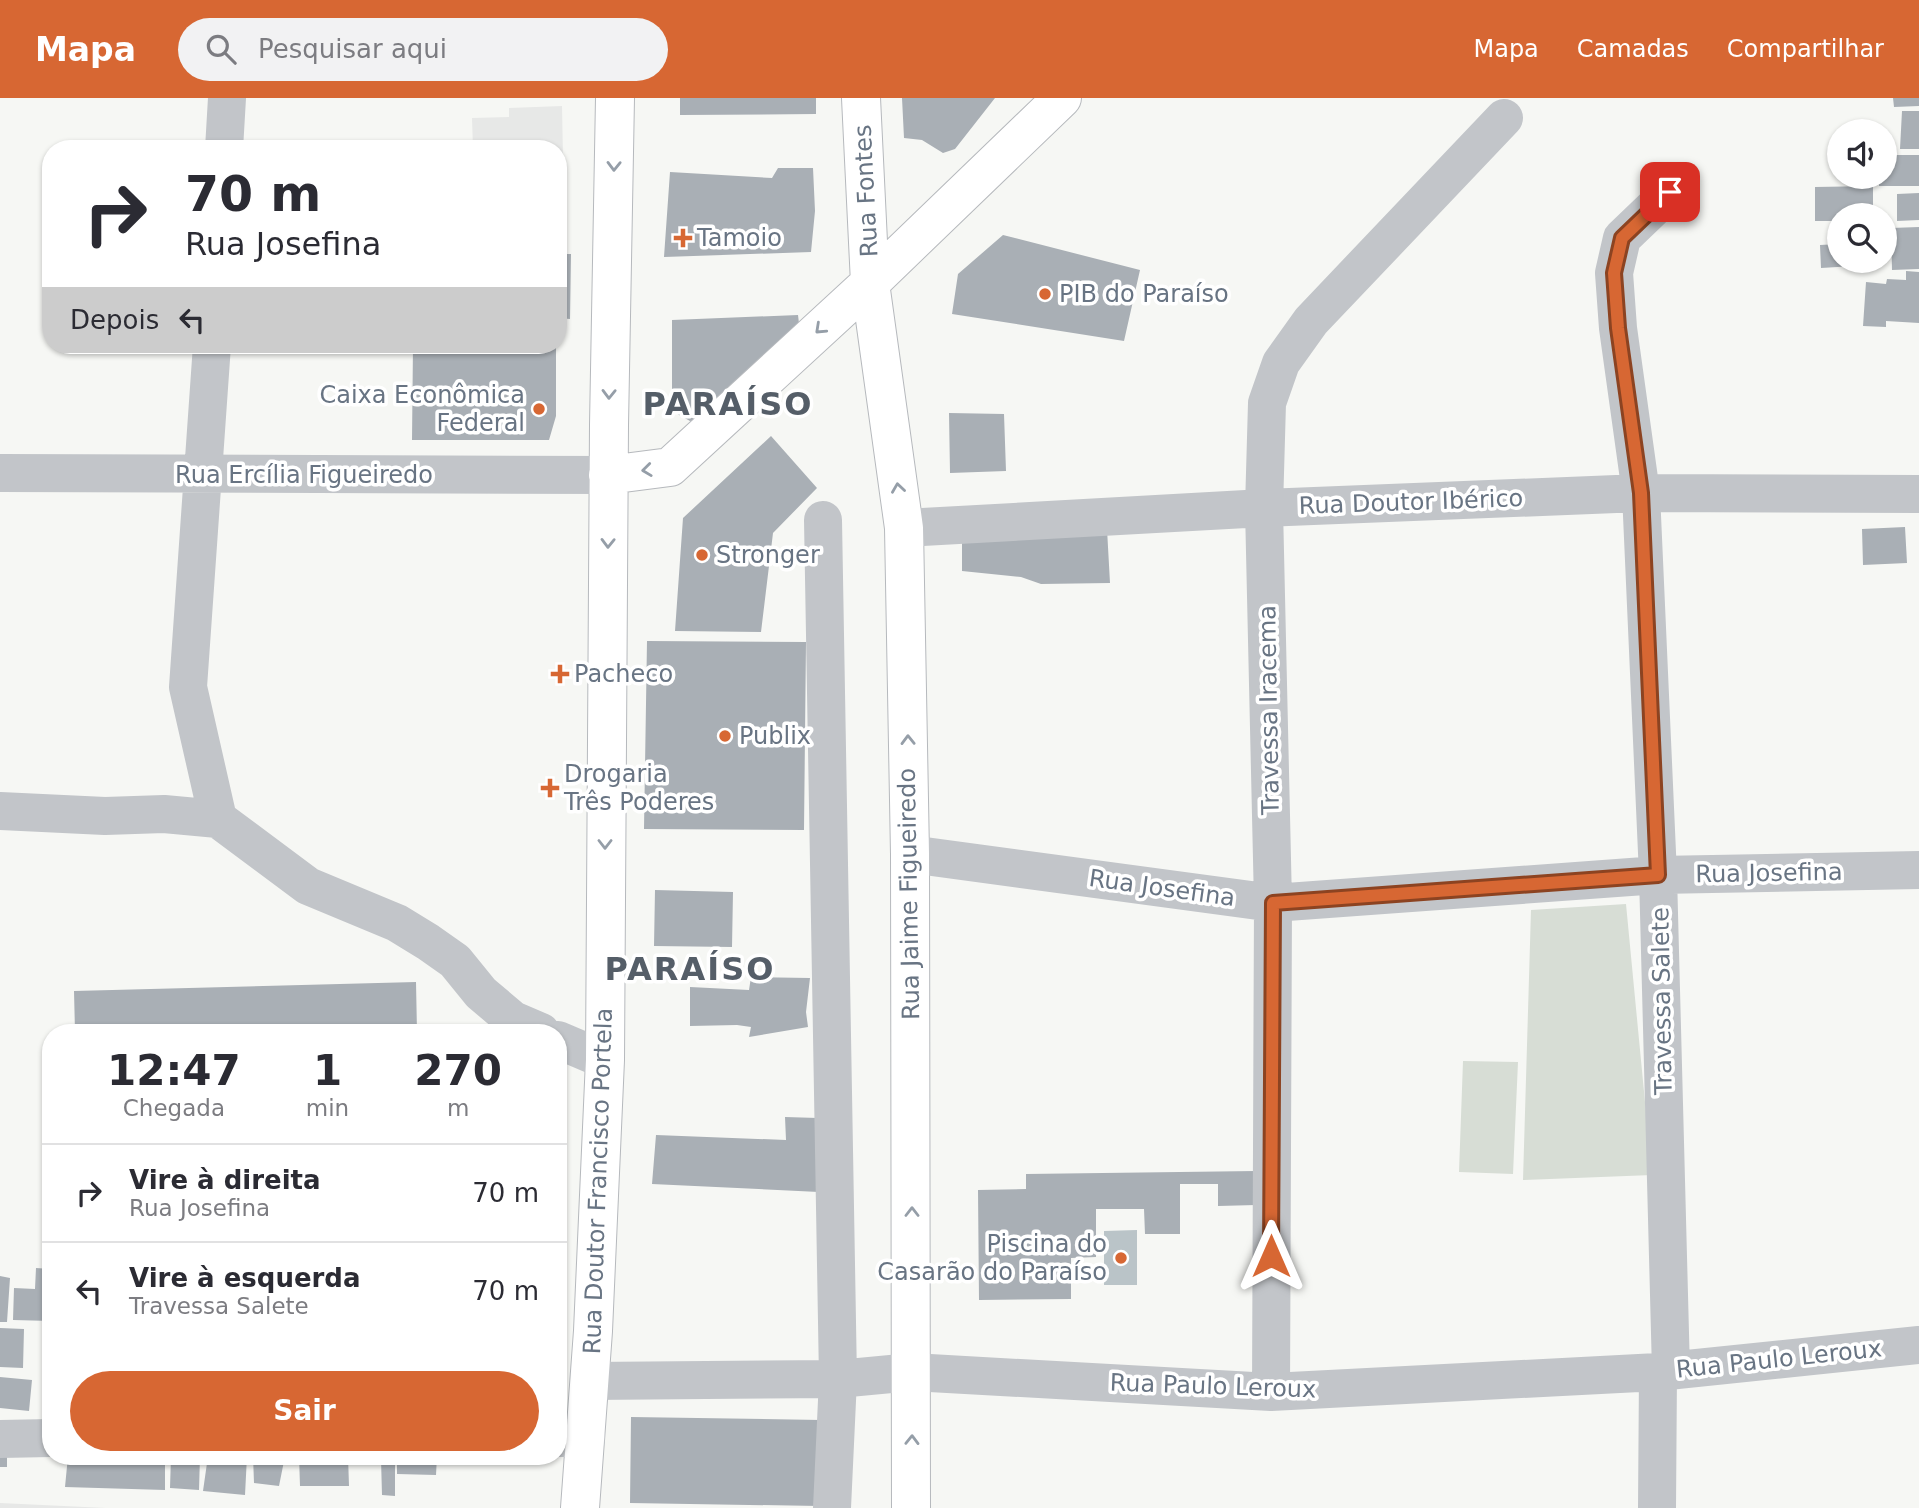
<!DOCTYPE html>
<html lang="pt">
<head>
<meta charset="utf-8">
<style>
	body { margin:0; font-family:"DejaVu Sans",sans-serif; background:#f2f2f3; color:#2b2b33; height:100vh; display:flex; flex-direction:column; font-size:26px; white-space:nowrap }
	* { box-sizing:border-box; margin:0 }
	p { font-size:23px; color:#7c7c81 }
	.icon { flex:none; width:38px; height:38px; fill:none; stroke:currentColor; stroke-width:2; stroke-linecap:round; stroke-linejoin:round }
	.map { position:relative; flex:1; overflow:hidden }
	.details { position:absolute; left:42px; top:926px; width:525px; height:441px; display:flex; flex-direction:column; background:#fff; border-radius:28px; box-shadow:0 2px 5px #0004 }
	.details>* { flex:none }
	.banner { position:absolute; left:42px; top:42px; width:525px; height:214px; border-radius:28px; box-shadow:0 2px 5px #0004; background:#fff; color:#2b2b33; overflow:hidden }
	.controls { position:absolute; left:1827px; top:21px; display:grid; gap:14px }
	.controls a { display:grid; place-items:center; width:70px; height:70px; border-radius:50%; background:#fff; box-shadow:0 2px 5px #0004; font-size:35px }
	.pin { position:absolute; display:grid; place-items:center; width:60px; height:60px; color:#fff; margin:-30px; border-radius:14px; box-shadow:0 4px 10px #0006 }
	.me { position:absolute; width:77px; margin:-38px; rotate:0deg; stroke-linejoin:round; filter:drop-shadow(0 0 5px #0008) }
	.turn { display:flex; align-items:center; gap:24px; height:147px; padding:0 28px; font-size:32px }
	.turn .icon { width:91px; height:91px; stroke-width:2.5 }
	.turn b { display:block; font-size:49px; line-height:60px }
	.then { display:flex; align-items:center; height:66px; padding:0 28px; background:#0003; gap:14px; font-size:26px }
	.eta { display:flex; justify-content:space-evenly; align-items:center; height:119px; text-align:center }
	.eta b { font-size:42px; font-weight:800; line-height:49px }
	.cta { display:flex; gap:14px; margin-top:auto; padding:14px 28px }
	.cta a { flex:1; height:80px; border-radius:42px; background:#d76733; color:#fff; font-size:28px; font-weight:800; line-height:80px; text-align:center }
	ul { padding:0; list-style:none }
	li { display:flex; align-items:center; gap:21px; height:98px; padding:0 28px; border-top:2px solid #e1e1e2 }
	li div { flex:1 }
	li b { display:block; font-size:26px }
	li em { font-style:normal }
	header { display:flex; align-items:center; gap:42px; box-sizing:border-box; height:98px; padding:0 35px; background:#d76733; color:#fff }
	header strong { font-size:33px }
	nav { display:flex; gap:38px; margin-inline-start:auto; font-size:24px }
	.search { width:490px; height:63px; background:#f2f2f3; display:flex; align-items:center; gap:18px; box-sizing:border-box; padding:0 24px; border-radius:38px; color:#7c7c81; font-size:26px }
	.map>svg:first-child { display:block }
	.built { fill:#e7e8e7 }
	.green { fill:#d7ddd5 }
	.water { fill:#bac4c8 }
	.building { fill:#a9afb5 }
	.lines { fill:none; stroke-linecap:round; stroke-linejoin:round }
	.major-casing { stroke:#b6b9bd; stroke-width:40 }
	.minor { stroke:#c2c5c9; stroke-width:38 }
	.major { stroke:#fff; stroke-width:38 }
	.oneway { stroke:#959ea8 }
	.route-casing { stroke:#8c4321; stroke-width:18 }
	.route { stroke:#d76733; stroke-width:12 }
	.poi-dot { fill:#d76733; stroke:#fff; stroke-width:2.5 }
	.labels { text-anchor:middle; stroke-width:7; stroke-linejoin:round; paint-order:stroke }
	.street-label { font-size:24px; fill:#687483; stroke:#fff }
	.poi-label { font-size:24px; fill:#687483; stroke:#fff; text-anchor:start }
	.district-label { font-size:32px; font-weight:bold; letter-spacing:2px; fill:#555e68; stroke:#fff }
</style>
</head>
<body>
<header>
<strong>Mapa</strong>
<div class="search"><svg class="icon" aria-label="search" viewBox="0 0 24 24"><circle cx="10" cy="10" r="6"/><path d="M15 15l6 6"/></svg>Pesquisar aqui</div>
<nav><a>Mapa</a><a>Camadas</a><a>Compartilhar</a></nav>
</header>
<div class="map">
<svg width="1919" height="1410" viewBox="0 0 1919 1410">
	<rect width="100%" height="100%" fill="#f6f7f4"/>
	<path class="built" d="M562,8L563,60L558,61V51H473L472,20L509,19V10Z
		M0,1405L106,1410H0Z"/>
	<path class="green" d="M1626,806L1652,1077L1523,1082L1531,812Z
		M1463,963L1518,964L1513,1076L1459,1074Z"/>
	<path class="water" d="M1137,1132V1187H1104V1133Z"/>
	<path class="building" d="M680,0H816V16L680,17Z
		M902,0H995L955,51L943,55L922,42L904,40Z
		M1893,0H1919V8L1894,9Z
		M1902,13H1919V51H1900Z
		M1885,57H1919V88H1879V79H1885Z
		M778,70H813L815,113L811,154L664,159L670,74L772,80Z
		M1873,88V117H1839V123H1815V89Z
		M1919,95V122L1897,123V96Z
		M1919,129V171L1892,172L1891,130Z
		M1003,137L1140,172L1124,243L952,216L958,176Z
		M1839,146V163H1854V168L1821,170L1820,147Z
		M558,156H571L570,221L558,220Z
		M1906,173L1919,174V225L1886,223V229L1863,228L1866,184L1886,186L1887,181L1906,182Z
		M798,217L800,234L698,321L690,323L672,313V222Z
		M413,247H556V318L549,342H412Z
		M949,315L1004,316L1006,373L950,375Z
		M771,338L817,390L773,435L761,534L675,533L683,420Z
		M1905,429L1907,465L1863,467L1862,431Z
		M1107,431L1110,485L1041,486L1021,479L962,473V438Z
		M647,543L806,544L804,732L644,731Z
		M655,792L733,794L732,849L654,848Z
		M751,879L810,880L806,914L808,929L749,939L751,929L737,927L690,928V889L749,892Z
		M416,884L417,934H75L74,893Z
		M785,1019L818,1020L819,1094L652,1086L656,1037L786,1042Z
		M1256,1073V1107L1218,1108V1086H1180V1136H1145L1144,1111H1096V1159L1071,1160V1201L979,1202L978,1092L1026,1091V1076Z
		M36,1170L51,1171V1223L13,1222L14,1190L35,1191Z
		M0,1178L10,1180L7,1224H0Z
		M0,1230L24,1231L23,1270L0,1269Z
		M46,1245H51V1306H43Z
		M0,1279L32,1282L29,1313L0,1310Z
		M631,1319L821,1322L819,1408L630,1405Z
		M0,1335H7V1369H0Z
		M68,1358H165V1392L65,1389Z
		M171,1358H200L199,1392L170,1390Z
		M208,1358H247L245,1397L203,1393Z
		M253,1358H285L279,1388L254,1385Z
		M299,1358H348L349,1388H300Z
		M397,1358H437L436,1377L397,1376Z
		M381,1361H395V1398L382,1397Z"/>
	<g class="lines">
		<defs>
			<path id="major" d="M861,0L870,185L904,430L910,756L911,1410
				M608,377L670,369L870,185L1062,0
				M580,1410L593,1233L605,962L609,327L615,0"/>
		</defs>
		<use href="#major" class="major-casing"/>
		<path class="minor" d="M224,51L227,0
			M1670,94L1622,140L1614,175L1618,230L1641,395L1658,777L1671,1273
			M212,247L188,589L218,721
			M0,375L608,377
			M823,422L838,1281L832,1410
			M904,430L1264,410L1641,395L1919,396
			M0,713L105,718L164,716L218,721L308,788L397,825L428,844L455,863L481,895L513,922L541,934
			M910,756L1273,805L1658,777L1919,772
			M558,942L605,962
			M590,1283L838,1281L912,1274L1271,1294L1658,1274L1919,1247
			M1271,1294L1273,805L1264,410L1267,305L1281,265L1311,223L1504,20
			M558,1340H586
			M0,1341L51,1340
			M1657,1410L1658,1274"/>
		<use href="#major" class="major"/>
	</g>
	<defs><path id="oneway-chevron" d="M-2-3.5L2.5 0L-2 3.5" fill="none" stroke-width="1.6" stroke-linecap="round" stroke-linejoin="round" transform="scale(1.75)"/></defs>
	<g class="oneway">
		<use href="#oneway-chevron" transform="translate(614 68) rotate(91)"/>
		<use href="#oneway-chevron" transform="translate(820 231) rotate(137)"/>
		<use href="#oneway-chevron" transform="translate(609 296) rotate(91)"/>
		<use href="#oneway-chevron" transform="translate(647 372) rotate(173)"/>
		<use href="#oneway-chevron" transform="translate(898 390) rotate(-98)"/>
		<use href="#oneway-chevron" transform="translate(608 445) rotate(91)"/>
		<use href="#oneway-chevron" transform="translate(908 642) rotate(-91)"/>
		<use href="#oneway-chevron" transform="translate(605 746) rotate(90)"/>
		<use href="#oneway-chevron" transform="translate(912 1114) rotate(-90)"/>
		<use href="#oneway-chevron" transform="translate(912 1342) rotate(-89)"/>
	</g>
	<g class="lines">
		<defs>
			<path id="route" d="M1271,1158L1273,805L1658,777L1641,395L1618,230L1614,175L1622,140L1670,94"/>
		</defs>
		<use href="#route" class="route-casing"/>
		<use href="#route" class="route"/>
	</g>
	<g class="poi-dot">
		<path d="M679.5 129.5h7v7h7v7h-7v7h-7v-7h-7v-7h7z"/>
		<circle cx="1045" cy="196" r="7"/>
		<circle cx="539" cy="311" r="7"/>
		<circle cx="702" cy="457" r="7"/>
		<path d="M556.5 565.5h7v7h7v7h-7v7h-7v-7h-7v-7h7z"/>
		<circle cx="725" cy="638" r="7"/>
		<path d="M546.5 679.5h7v7h7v7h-7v7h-7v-7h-7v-7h7z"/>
		<circle cx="1121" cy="1160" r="7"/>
	</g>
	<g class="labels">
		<g class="street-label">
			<text transform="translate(866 93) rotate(-93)" y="8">Rua Fontes</text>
			<text x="304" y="385">Rua Ercília Figueiredo</text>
			<text transform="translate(1411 404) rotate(-2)" y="8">Rua Doutor Ibérico</text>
			<text transform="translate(1269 612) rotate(-91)" y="8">Travessa Iracema</text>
			<text transform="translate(1769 775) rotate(-1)" y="8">Rua Josefina</text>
			<text transform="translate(1162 790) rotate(8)" y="8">Rua Josefina</text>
			<text transform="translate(909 796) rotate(-91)" y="8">Rua Jaime Figueiredo</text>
			<text transform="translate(1662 903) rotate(-91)" y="8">Travessa Salete</text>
			<text transform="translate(598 1083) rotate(-88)" y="8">Rua Doutor Francisco Portela</text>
			<text transform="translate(1779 1261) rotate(-6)" y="8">Rua Paulo Leroux</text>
			<text transform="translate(1213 1288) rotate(2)" y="8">Rua Paulo Leroux</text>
		</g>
		<g class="poi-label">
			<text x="697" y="148">Tamoio</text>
			<text x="1059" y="204">PIB do Paraíso</text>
			<text x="525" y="305" text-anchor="end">Caixa Econômica<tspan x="525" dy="28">Federal</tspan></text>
			<text x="716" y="465">Stronger</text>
			<text x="574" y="584">Pacheco</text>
			<text x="739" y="646">Publix</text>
			<text x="564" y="684">Drogaria<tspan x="564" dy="28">Três Poderes</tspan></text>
			<text x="1107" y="1154" text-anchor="end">Piscina do<tspan x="1107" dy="28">Casarão do Paraíso</tspan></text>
		</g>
		<g class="district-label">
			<text x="728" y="317">PARAÍSO</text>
			<text x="690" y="882">PARAÍSO</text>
		</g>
	</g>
</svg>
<div class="controls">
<a><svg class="icon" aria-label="sound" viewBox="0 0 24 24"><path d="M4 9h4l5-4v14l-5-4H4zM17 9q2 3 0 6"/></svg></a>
<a><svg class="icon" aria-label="search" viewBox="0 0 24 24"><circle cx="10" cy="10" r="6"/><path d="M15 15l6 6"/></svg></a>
</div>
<div class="pin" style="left:1670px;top:94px;background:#d93025"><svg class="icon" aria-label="arrive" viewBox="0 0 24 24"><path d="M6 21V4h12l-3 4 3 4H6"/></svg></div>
<svg class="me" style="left:1271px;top:1158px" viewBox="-20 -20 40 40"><path d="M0-17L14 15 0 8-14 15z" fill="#d76733" stroke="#fff" stroke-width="4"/></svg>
<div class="banner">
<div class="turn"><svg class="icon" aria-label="right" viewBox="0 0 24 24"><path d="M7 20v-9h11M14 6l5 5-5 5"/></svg><div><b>70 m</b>Rua Josefina</div></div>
<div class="then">Depois<svg class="icon" aria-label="left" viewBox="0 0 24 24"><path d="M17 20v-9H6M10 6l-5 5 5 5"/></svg></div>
</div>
<section class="details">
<div class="eta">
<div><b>12:47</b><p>Chegada</p></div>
<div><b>1</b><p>min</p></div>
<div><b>270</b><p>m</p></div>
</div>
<ul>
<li><svg class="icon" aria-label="right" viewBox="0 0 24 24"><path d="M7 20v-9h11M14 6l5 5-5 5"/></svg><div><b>Vire à direita</b><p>Rua Josefina</p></div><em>70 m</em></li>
<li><svg class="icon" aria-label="left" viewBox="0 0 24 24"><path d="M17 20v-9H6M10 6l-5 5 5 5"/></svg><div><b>Vire à esquerda</b><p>Travessa Salete</p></div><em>70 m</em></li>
</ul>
<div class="cta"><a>Sair</a></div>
</section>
</div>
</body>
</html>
